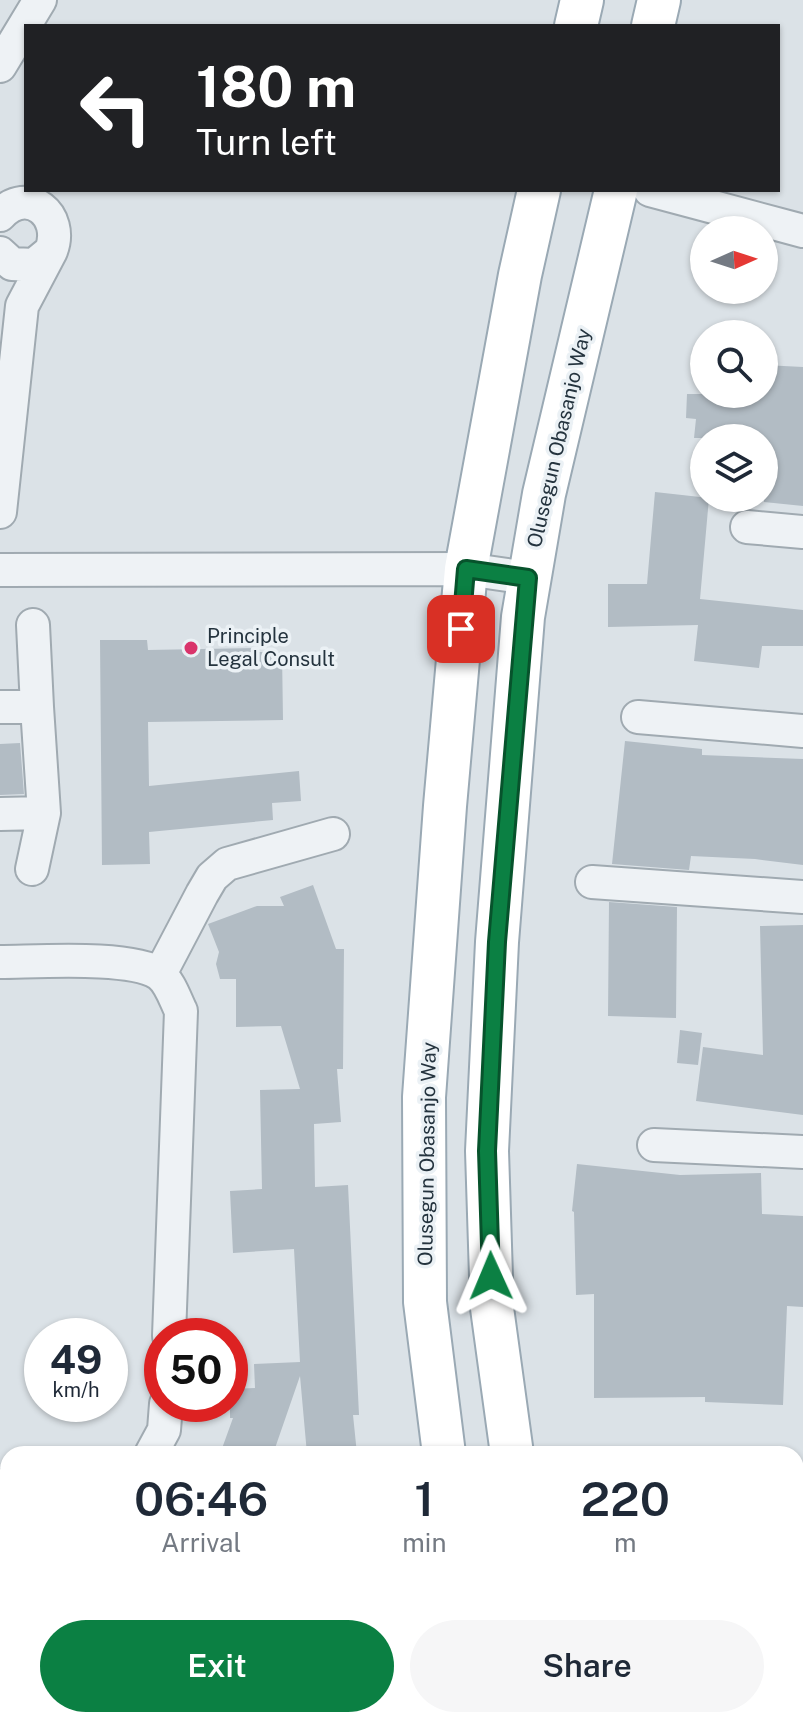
<!DOCTYPE html>
<html lang="en">
<head>
<meta charset="utf-8">
<style>
	body { margin:0; font-family:"Public Sans",sans-serif; background:#f6f6f7; color:#1f2937; height:100vh; display:flex; flex-direction:column; font-size:30px; white-space:nowrap }
	* { box-sizing:border-box; margin:0 }
	p { font-size:26px; color:#747a83 }
	.icon { flex:none; width:44px; height:44px; fill:none; stroke:currentColor; stroke-width:2; stroke-linecap:round; stroke-linejoin:round }
	.map { position:relative; flex:1; overflow:hidden }
	.side { position:absolute; left:0px; top:1446px; width:804px; height:282px; display:flex; flex-direction:column; background:#fff; border-radius:24px 24px 0 0; box-shadow:0 2px 6px #0004 }
	.side>* { flex:none }
	.banner { position:absolute; left:24px; top:24px; width:756px; height:168px; border-radius:0px; box-shadow:0 2px 6px #0004; background:#202124; color:#fff; overflow:hidden }
	.needle { width:52px; rotate:87deg }
	.fabs { position:absolute; left:690px; top:216px; display:grid; gap:16px }
	.fabs a { display:grid; place-items:center; width:88px; height:88px; border-radius:50%; background:#fff; box-shadow:0 2px 6px #0004; font-size:40px }
	.speed { position:absolute; left:24px; top:1318px; display:flex; gap:16px; font-size:40px; font-weight:700; text-align:center }
	.speed>* { display:grid; place-content:center; width:104px; height:104px; border-radius:50%; background:#fff; box-shadow:0 2px 6px #0004; line-height:1 }
	.speed small { font-size:20px; font-weight:400 }
	.speed .limit { border:12px solid #d22; background:#fff; color:#111 }
	.pin { position:absolute; display:grid; place-items:center; width:68px; height:68px; color:#fff; margin:-34px; border-radius:16px; box-shadow:0 4px 12px #0006 }
	.me { position:absolute; width:88px; margin:-44px; rotate:359deg; stroke-linejoin:round; filter:drop-shadow(0 0 6px #0008) }
	.turn { display:flex; align-items:center; gap:28px; height:168px; padding:0 40px; font-size:36px }
	.turn .icon { width:104px; height:104px; stroke-width:2.5 }
	.turn b { display:block; font-size:56px; line-height:68px }
	.eta { display:flex; justify-content:space-evenly; align-items:center; height:136px; text-align:center }
	.eta b { font-size:48px; font-weight:600; line-height:56px }
	.action { display:flex; gap:16px; margin-top:auto; padding:16px 40px }
	.action a { flex:1; height:92px; border-radius:48px; background:#0b8043; color:#fff; font-size:32px; font-weight:600; line-height:92px; text-align:center }
	.action a+a { background:#f6f6f7; color:#1f2937 }
	.map>svg:first-child { display:block }
	.building { fill:#b2bcc4 }
	.lines { fill:none; stroke-linecap:round; stroke-linejoin:round }
	.minor-casing { stroke:#a0aab1; stroke-width:36 }
	.major-casing { stroke:#9aa9b4; stroke-width:46 }
	.minor { stroke:#eef2f5; stroke-width:32 }
	.major { stroke:#fff; stroke-width:42 }
	.route-casing { stroke:#07532c; stroke-width:20 }
	.route { stroke:#0b8043; stroke-width:14 }
	.poi-dot { fill:#d9346b; stroke:#ebf1f5; stroke-width:3 }
	.labels { text-anchor:middle; stroke-width:7; stroke-linejoin:round; paint-order:stroke }
	.street-label { font-size:20px; fill:#24333e; stroke:#ebf1f5 }
	.poi-label { font-size:20px; fill:#24333e; stroke:#ebf1f5; text-anchor:start }
</style>
</head>
<body>
<div class="map">
<svg width="803" height="1727" viewBox="0 0 803 1727">
	<rect width="100%" height="100%" fill="#dbe2e7"/>
	<path class="building" d="M764,365L803,367V506L764,502V438H694L696,419L686,418L687,394H764Z
		M655,492L709,498L700,599L803,610V646H762L759,668L694,661L698,625L608,627V584H647Z
		M100,640H147L148,650L256,648V652H282L283,720L148,722L149,786L299,771L301,801L272,803L273,820L149,832L150,864L102,865Z
		M625,741L702,749V755L803,759V865L755,859L691,856L689,870L612,864Z
		M20,743L24,794L0,795V744Z
		M313,885L336,949H344L343,1069H337L341,1122L314,1124L315,1187L348,1185L359,1415H353L357,1454H307L300,1376L273,1454H220L233,1418H230V1389L255,1388L254,1364L300,1362L294,1249L233,1253L230,1191L262,1189L260,1090L300,1089L281,1026L236,1027V979H220L216,964L219,952L208,924L257,906H284L280,897Z
		M609,902L677,907L676,1018L608,1016Z
		M803,925V1115L696,1101L703,1047L763,1055L760,926Z
		M680,1030L702,1033L698,1065L677,1063Z
		M577,1164L680,1175L761,1173L762,1214L803,1216V1307L787,1306L783,1405L705,1402V1397L594,1398V1294L576,1295L574,1212L572,1211Z"/>
	<g class="lines">
		<defs>
			<path id="minor" d="M0,66L40,0
				M650,190L803,231
				M0,215C28,185 65,215 51,251L34,265L12,264L0,253
				M0,512L22,306L51,251
				M747,527L803,532
				M0,570L466,569L528,578
				M0,707H37L33,625
				M638,717L803,731
				M0,814L44,813
				M32,869L44,813L37,707
				M592,882L803,897
				M0,962C35,962 132,955 159,974C170,982 175,999 181,1011L169,1336
				M160,974L202,894L212,877L227,864L333,834
				M654,1145L803,1152
				M151,1454L164,1430L166,1404
				M0,1486L8,1487
				M796,1632L803,1627
				M521,1727L541,1720"/>
			<path id="major" d="M576,26L582,0
				M653,26L659,0
				M444,1454L425,1302L424,1097L445,806L466,569L520,275L539,190
				M512,1454L492,1308L487,1151L497,942L523,617L544,494L616,190
				M485,1720L487,1727
				M563,1720L565,1727"/>
		</defs>
		<use href="#minor" class="minor-casing"/>
		<use href="#major" class="major-casing"/>
		<use href="#minor" class="minor"/>
		<use href="#major" class="major"/>
	</g>
	<g class="lines">
		<defs>
			<path id="route" d="M461,629L466,569L528,578L497,942L487,1151L491,1276"/>
		</defs>
		<use href="#route" class="route-casing"/>
		<use href="#route" class="route"/>
	</g>
	<circle class="poi-dot" cx="191" cy="648" r="8"/>
	<g class="labels">
		<g class="street-label">
			<text transform="translate(559 438) rotate(-77)" y="7">Olusegun Obasanjo Way</text>
			<text transform="translate(427 1154) rotate(-89)" y="7">Olusegun Obasanjo Way</text>
		</g>
		<g class="poi-label">
			<text x="207" y="643">Principle<tspan x="207" dy="23">Legal Consult</tspan></text>
		</g>
	</g>
</svg>
<div class="fabs">
<a><svg class="needle" viewBox="-14 -14 28 28"><path d="M0-13l5 13h-10z" fill="#e53935"/><path d="M0 13l5-13h-10z" fill="#747a83"/></svg></a>
<a><svg class="icon" aria-label="search" viewBox="0 0 24 24"><circle cx="10" cy="10" r="6"/><path d="M15 15l6 6"/></svg></a>
<a><svg class="icon" aria-label="layers" viewBox="0 0 24 24"><path d="M12 4l9 5-9 5-9-5zM3 14l9 5 9-5"/></svg></a>
</div>
<div class="speed"><div>49<small>km/h</small></div><div class="limit">50</div></div>
<div class="pin" style="left:461px;top:629px;background:#d93025"><svg class="icon" aria-label="arrive" viewBox="0 0 24 24"><path d="M6 21V4h12l-3 4 3 4H6"/></svg></div>
<svg class="me" style="left:491px;top:1276px" viewBox="-20 -20 40 40"><path d="M0-17L14 15 0 8-14 15z" fill="#0b8043" stroke="#fff" stroke-width="4"/></svg>
<div class="banner">
<div class="turn"><svg class="icon" aria-label="left" viewBox="0 0 24 24"><path d="M17 20v-9H6M10 6l-5 5 5 5"/></svg><div><b>180 m</b>Turn left</div></div>
</div>
<section class="side">
<div class="eta">
<div><b>06:46</b><p>Arrival</p></div>
<div><b>1</b><p>min</p></div>
<div><b>220</b><p>m</p></div>
</div>
<div class="action"><a>Exit</a><a>Share</a></div>
</section>
</div>
</body>
</html>
